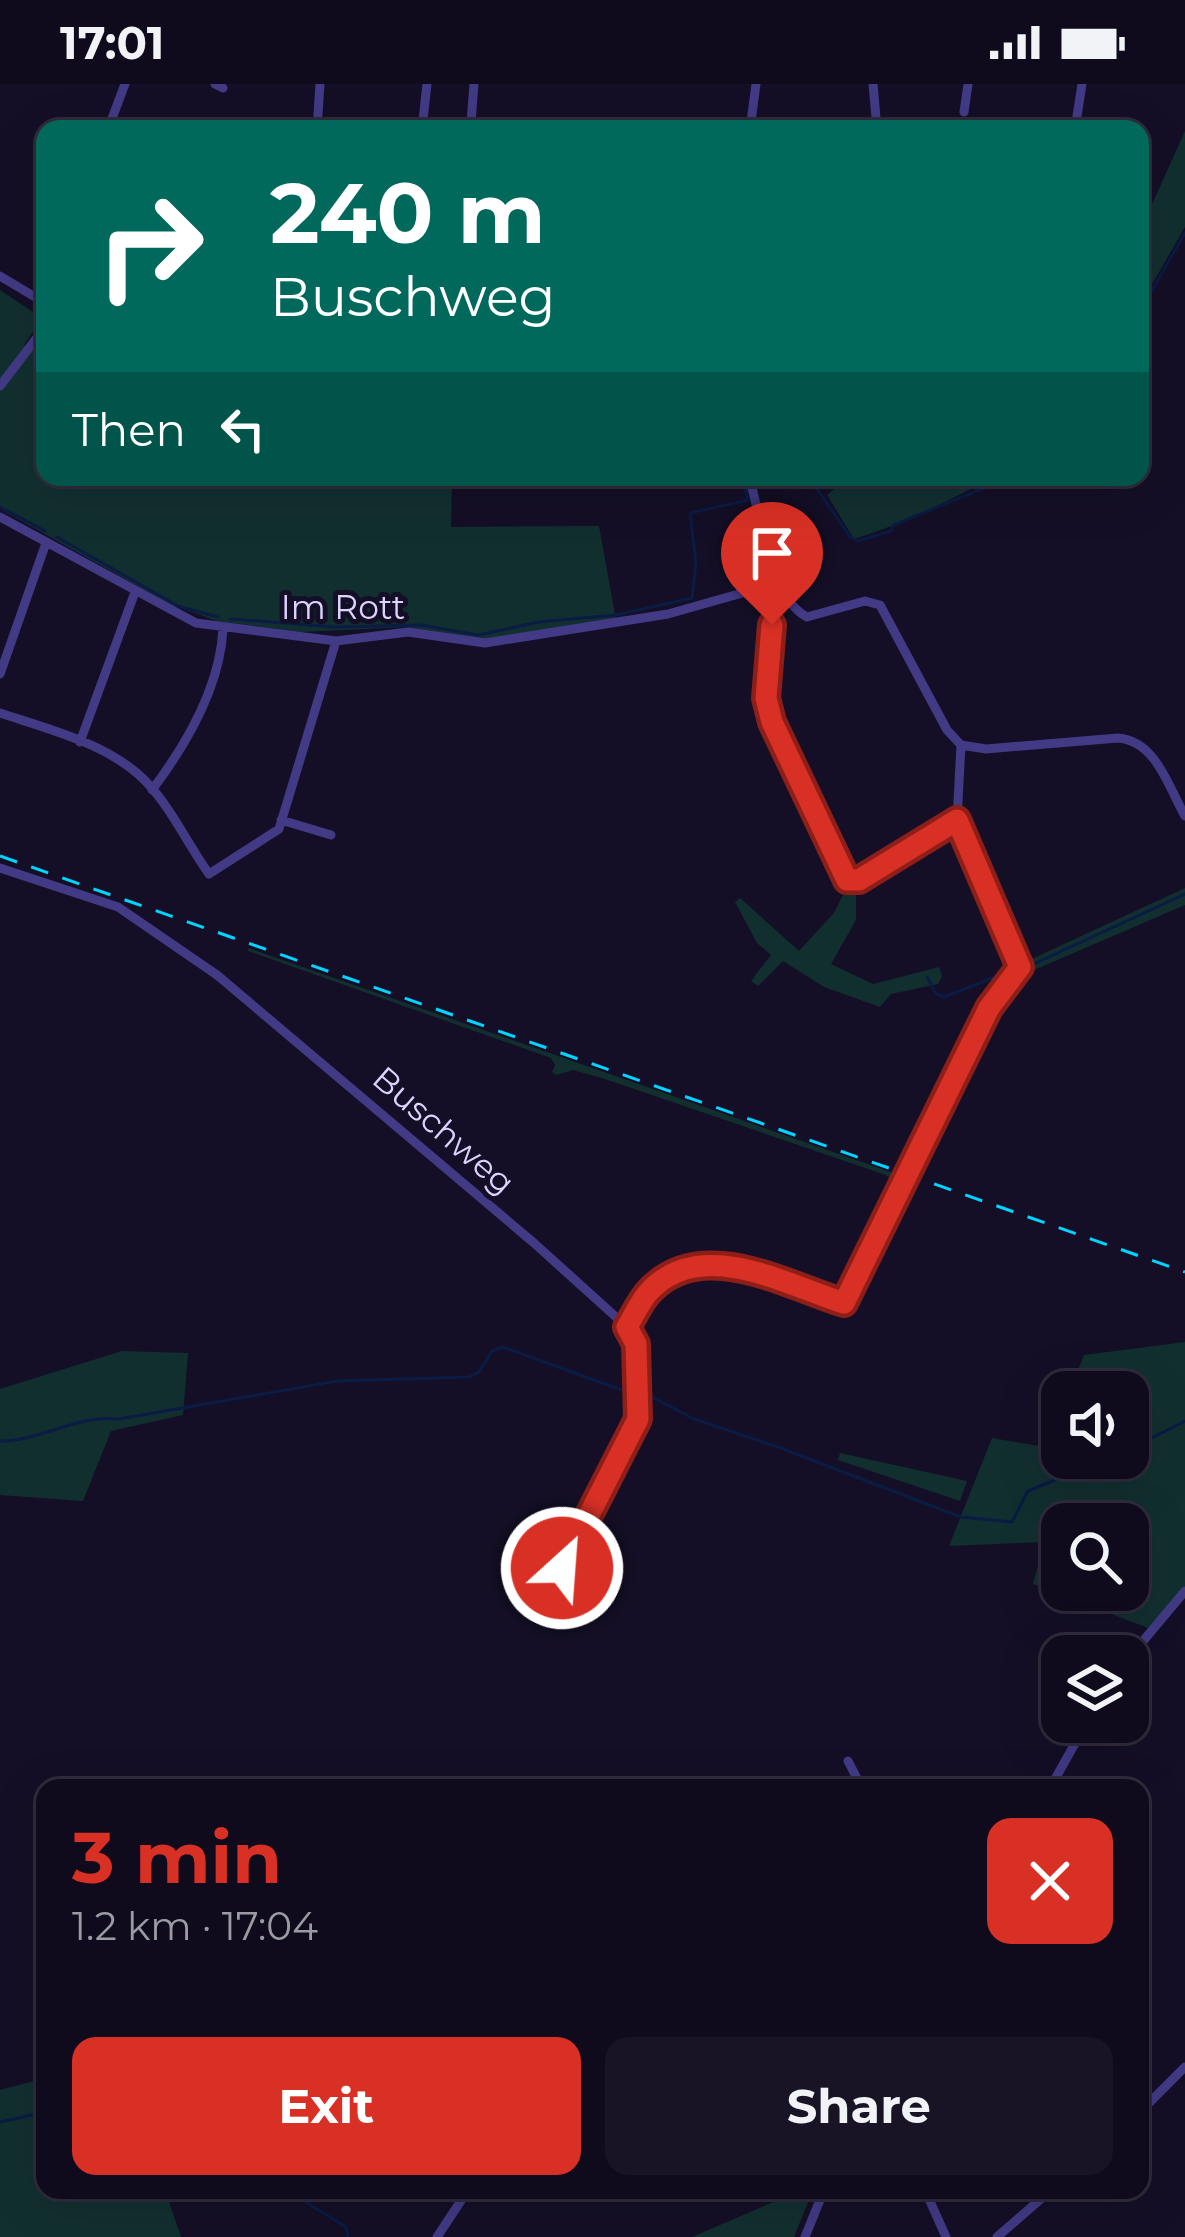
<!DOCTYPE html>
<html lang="en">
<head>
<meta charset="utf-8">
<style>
	body { margin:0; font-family:Montserrat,sans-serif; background:#181425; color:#f1f3f6; height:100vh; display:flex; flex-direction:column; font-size:45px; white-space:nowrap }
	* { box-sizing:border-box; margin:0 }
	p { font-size:39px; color:#9b9ba3 }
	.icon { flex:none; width:66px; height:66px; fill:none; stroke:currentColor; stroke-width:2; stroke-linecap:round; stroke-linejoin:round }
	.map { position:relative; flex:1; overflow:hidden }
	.drawer { position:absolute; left:36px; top:1695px; width:1113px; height:420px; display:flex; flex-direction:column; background:#0f0b1c; border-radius:24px; box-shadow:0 12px 48px #0002,0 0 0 3px #2f2b3b }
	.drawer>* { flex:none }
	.banner { position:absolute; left:36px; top:36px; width:1113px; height:366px; border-radius:24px; box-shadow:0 12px 48px #0002,0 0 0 3px #2f2b3b; background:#00695c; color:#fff; overflow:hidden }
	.buttons { position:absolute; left:1041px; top:1287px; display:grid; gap:24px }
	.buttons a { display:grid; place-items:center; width:108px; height:108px; border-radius:24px; background:#0f0b1c; box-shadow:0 12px 48px #0002,0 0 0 3px #2f2b3b; font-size:60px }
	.pin { position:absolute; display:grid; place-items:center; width:102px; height:102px; color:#fff; margin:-123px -51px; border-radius:50% 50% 50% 0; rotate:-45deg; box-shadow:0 0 12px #0007 }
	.pin .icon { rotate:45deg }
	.me { position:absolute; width:132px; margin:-66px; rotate:26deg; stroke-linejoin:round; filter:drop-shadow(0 0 9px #0008) }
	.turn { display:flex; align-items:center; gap:42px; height:252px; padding:0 36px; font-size:54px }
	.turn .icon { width:156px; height:156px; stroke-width:2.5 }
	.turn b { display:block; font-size:84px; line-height:102px }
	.then { display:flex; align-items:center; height:114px; padding:0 36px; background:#0003; gap:24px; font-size:45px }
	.round { display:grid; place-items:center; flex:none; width:126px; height:126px; border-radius:24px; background:#181425 }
	.summary { display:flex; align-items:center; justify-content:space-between; height:204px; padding:0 36px }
	h1 { font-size:72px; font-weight:700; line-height:90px; color:#d93025 }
	.action { display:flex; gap:24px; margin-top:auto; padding:24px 36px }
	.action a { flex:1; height:138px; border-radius:24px; background:#d93025; color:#fff; font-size:48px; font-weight:700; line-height:138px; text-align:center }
	.action a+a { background:#181425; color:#f1f3f6 }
	.status { display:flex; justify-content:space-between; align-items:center; height:84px; padding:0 60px; background:#0f0b1c; direction:ltr }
	.status svg { height:33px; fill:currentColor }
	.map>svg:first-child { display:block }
	.green { fill:#122f30; fill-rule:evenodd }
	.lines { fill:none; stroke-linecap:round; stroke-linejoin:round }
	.stream { stroke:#0a1b44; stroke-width:3 }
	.minor { stroke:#423a85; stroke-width:9 }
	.rail { stroke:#00d4ff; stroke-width:3; stroke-dasharray:18 15; stroke-linecap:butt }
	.route-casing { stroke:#8d1f18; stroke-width:30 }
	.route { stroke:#d93025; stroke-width:21 }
	.labels { text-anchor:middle; stroke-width:10; stroke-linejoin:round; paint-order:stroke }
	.street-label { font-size:33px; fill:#dcd4ff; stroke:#140f26 }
</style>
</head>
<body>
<div class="status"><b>17:01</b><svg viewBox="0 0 49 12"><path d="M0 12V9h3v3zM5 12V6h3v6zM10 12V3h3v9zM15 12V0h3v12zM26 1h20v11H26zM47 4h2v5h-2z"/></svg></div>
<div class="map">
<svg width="1185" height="2153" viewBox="0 0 1185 2153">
	<rect width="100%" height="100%" fill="#140f26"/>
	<path class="green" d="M1185,47V143L1140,221V147Z
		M0,206L42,234L24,261L45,271V393H452L451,443L599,442L616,536L484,555L407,543L302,548L217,537L170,520L0,425Z
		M849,393L858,396L992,393C952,416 898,442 854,455L827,411Z
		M847,803L856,808V836L831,880L873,900L939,883L942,892L938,900L891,910L880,923L824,903L783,877L758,902L751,897L771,871L757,859L735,818L740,814L799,867L834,829Z
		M1185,804V821L1027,889L1023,879Z
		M248,864L905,1093L900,1103L886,1091L602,994L573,986L556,991L552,988L555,981L551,974L248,867Z
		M1185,1258V1502L1148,1544L1033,1500L1044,1458L949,1462L992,1354L1045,1363L1062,1324V1374H1128V1308H1069L1084,1271ZM1062,1440H1128V1506H1062Z
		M122,1267L188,1269L183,1331L111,1347L83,1417L0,1411V1305Z
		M840,1369L967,1397L960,1417L838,1376Z
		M45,1994V2106H165L181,2153H0V2006Z
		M801,2106H813L794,2153H692Z"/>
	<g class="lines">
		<path class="stream" d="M1144,220L1185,149
			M809,393L850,453L858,457L891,447L894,441L984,404L999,393
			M0,423L45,447
			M57,453L178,522L218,533
			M230,535L335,543L421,541L478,551L539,538L616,531L692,514L696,479L690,429L748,416L743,396
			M1025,884L1185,810
			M927,893L936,910L944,913L1012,886
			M646,1310L694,1335L775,1362L961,1433L1012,1438L1028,1407L1108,1374
			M0,1357C41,1357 79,1330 119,1335L337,1297L469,1293L479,1288L492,1267L503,1263L630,1309
			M1128,1366L1185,1337
			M0,2038L45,2028
			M286,2106L346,2143L348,2153"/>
		<path class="minor" d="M215,0L223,4
			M873,0L877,45
			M964,28L968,0
			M471,38L474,0
			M108,45L125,0
			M317,45L320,0
			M422,45L427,0
			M750,45L756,0
			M1075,45L1082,0
			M0,192L45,219
			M0,302L45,243
			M749,393C761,432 770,514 807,533L865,517L880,521L947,646L961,661L986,665L1118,654C1156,657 1168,702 1185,732
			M0,433L196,539L336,557L408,548L485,559L668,530L778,499
			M778,499L766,614L772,637L847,796H859L957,736
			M0,590L46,459
			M0,629C45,644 101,658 138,690C167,715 186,758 209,790L279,745L336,557
			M80,658L135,508
			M152,706C186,661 220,603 223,545
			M281,736L331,751
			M0,784L118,823L217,891L534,1159L627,1243C633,1233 638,1220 647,1210C699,1149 784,1201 844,1219L989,924L1020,883L957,736L961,661
			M562,1483L638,1335L636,1260L627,1243
			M1128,1575L1185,1507
			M848,1677L862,1704
			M1050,1704L1087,1638
			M1140,2028L1185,1983
			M925,2106L946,2153
			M437,2153L468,2106
			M805,2153L824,2106
			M997,2153L1051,2106"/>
		<path class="rail" d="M0,772L1185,1188"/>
	</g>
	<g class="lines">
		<defs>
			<path id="route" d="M562,1484L638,1335L636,1260L627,1243C633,1233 639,1220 647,1210C698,1150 784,1200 844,1219L989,924L1020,883L957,736L859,796H847L772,638L766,614L772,541"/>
		</defs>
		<use href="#route" class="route-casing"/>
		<use href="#route" class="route"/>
	</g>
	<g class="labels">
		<g class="street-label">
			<text x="343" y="535">Im Rott</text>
			<text transform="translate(444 1046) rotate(41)" y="12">Buschweg</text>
		</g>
	</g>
</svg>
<div class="buttons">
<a><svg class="icon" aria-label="sound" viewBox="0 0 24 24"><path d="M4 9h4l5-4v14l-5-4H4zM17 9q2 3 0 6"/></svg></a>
<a><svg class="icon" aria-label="search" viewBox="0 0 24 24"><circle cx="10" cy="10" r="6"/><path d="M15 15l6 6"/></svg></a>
<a><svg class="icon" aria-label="layers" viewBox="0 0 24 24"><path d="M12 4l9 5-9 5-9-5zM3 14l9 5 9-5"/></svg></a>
</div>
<div class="pin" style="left:772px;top:541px;background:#d93025"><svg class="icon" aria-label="arrive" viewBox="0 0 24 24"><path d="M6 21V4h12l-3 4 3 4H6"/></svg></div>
<svg class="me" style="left:562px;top:1484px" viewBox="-20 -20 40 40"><circle r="17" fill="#d93025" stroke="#fff" stroke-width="3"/><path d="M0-11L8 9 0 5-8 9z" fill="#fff"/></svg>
<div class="banner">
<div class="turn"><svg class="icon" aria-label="right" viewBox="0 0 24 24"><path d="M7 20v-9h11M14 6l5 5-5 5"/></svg><div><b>240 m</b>Buschweg</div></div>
<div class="then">Then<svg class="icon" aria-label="left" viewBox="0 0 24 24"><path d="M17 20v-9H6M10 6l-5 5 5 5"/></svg></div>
</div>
<section class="drawer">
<div class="summary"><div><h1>3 min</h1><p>1.2 km · 17:04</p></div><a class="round" style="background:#d93025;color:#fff"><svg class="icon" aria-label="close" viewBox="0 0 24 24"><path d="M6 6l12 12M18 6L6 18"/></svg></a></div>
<div class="action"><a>Exit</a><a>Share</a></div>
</section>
</div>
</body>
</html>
